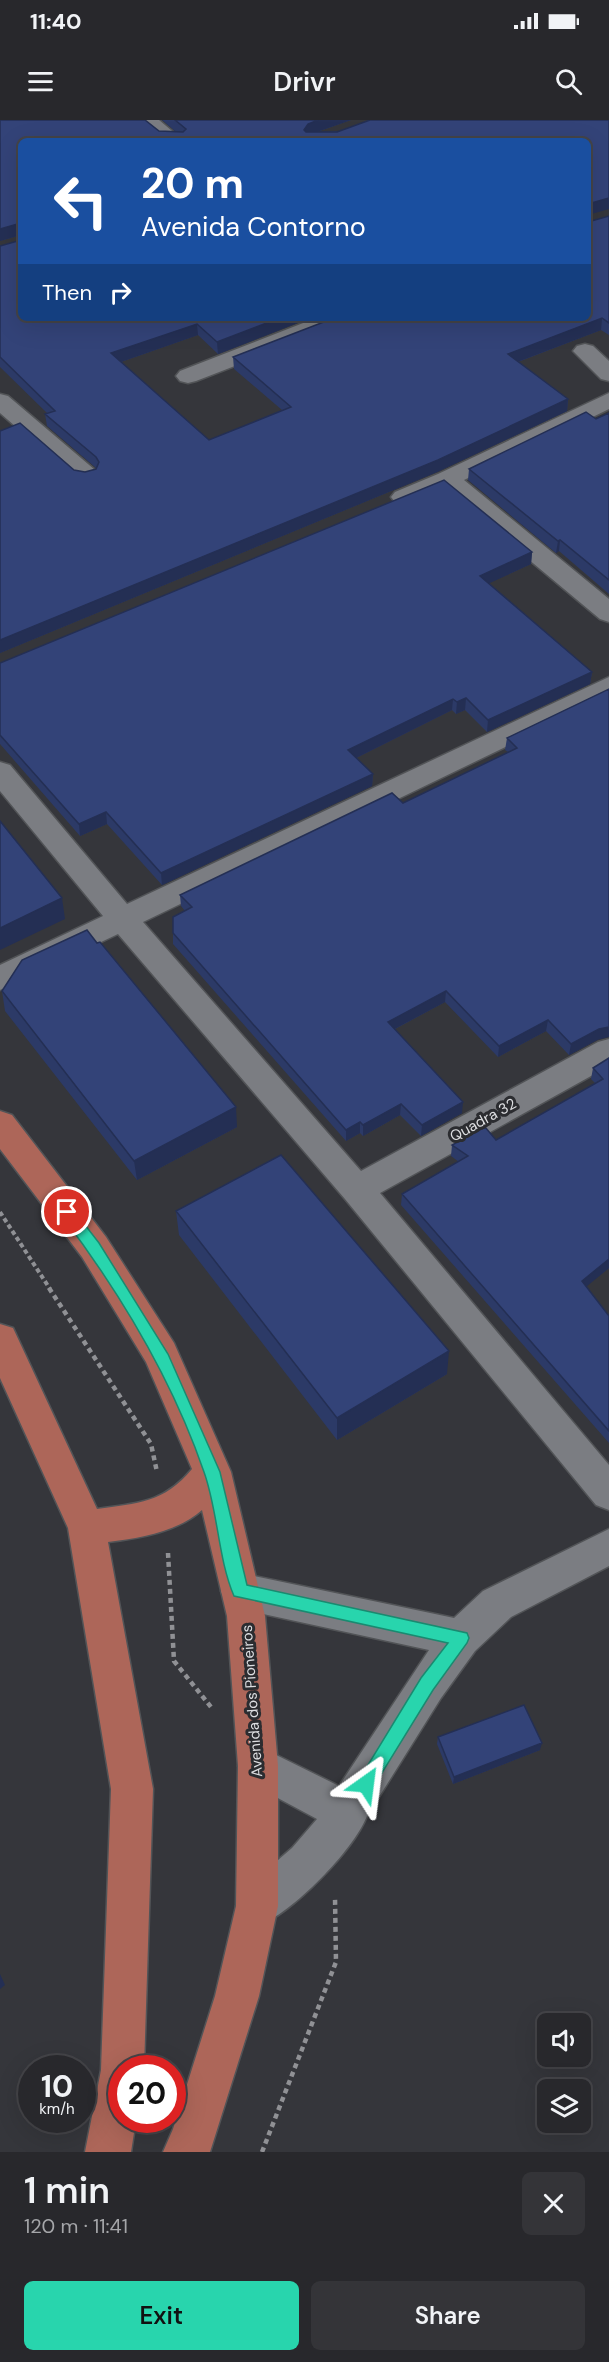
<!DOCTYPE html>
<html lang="en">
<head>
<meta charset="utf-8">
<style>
	body { margin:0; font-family:"DM Sans",sans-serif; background:#343438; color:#f1f3f6; height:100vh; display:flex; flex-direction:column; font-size:22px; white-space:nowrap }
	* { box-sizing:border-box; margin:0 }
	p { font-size:20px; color:#a5a6a9 }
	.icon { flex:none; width:33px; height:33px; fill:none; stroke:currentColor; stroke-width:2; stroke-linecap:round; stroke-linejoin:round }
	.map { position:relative; height:2032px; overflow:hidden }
	.sheet { display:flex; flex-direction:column; background:#28282c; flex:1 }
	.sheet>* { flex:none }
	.guide { position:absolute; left:18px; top:18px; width:573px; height:183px; border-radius:9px; box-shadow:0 6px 24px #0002,0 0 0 2px #444448; background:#1a4fa0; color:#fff; overflow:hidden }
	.tools { position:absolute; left:537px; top:1893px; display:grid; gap:12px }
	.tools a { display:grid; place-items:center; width:54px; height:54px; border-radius:9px; background:#28282c; box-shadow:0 6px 24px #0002,0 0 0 2px #444448; font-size:30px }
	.speed { position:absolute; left:18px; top:1935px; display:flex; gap:12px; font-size:30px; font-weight:700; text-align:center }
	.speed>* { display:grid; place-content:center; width:78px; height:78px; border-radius:50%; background:#28282c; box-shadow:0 6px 24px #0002,0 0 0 2px #444448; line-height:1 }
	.speed small { font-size:15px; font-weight:400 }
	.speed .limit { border:9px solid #d22; background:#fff; color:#111 }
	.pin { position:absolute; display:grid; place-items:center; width:51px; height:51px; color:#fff; margin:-26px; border:3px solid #fff; border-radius:50%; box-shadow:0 2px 6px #0007 }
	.me { position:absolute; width:66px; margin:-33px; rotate:31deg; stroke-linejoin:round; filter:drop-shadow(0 0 4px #0008) }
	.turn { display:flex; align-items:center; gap:21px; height:126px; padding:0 24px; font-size:27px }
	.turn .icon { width:78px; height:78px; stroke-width:2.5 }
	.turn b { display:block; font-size:42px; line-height:51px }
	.then { display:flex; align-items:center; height:57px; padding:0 24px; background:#0003; gap:12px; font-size:22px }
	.round { display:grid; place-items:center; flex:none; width:63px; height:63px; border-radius:9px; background:#343438 }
	.overview { display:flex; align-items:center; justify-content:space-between; height:102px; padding:0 24px }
	h1 { font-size:36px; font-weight:600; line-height:45px }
	.cta { display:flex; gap:12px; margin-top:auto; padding:12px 24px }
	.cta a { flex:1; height:69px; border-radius:9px; background:#28d5ad; color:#111; font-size:24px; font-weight:600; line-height:69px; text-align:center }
	.cta a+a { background:#343438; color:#f1f3f6 }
	.status { display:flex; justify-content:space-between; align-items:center; height:42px; padding:0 30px; background:#28282c; direction:ltr }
	.status svg { height:16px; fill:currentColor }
	header { display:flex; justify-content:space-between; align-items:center; height:78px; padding:0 24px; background:#28282c; font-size:27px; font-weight:600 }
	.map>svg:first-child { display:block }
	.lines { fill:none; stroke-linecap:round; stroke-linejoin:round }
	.minor-casing { stroke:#525457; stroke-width:3 }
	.major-casing { stroke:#525457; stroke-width:3 }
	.path-far1 { stroke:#909195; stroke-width:4; stroke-dasharray:4.5 3; stroke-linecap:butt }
	.path { stroke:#909195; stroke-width:4.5; stroke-dasharray:5 4; stroke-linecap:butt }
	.minor { fill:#7b7d82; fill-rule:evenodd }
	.major { fill:#ad6659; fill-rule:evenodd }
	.wall { fill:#2c3a67 }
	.shaded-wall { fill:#242f54 }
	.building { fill:#334378; stroke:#242f54; stroke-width:1.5 }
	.route { fill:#28d5ad; stroke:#1a8a70; stroke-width:1.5 }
	.labels { text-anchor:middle; stroke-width:6; stroke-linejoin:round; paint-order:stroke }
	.street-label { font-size:15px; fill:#dddee1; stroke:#2b2c30 }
</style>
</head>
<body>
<div class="status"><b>11:40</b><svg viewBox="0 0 49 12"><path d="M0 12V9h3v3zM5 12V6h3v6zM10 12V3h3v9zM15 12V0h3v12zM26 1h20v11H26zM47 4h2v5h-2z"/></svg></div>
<header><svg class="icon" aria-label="menu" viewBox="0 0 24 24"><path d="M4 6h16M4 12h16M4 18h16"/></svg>Drivr<svg class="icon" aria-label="search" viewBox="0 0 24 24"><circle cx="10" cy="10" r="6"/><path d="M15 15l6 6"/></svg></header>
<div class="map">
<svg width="609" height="2032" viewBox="0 0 609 2032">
	<rect width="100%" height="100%" fill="#35363b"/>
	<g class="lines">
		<defs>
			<path id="minor" d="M136,0H159L184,21H161Z
				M316,198H348L345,203L196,261L188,263L180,261L176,256L180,251Z
				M585,224L593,226L609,241V261L601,259L573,231L577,226Z
				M609,273V289L464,360L609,479V502L600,499L444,369L413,382L404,385L395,382L391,377L395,372L438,354Z
				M0,274L8,276L95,350L98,355L95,360L86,362L77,360L0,293Z
				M609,557V577L143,802L361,1051L598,922L609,919V946L380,1073L609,1345V1390L596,1385L345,1079L118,814L0,870V845L103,796L0,671V642L10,645L127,784Z
				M609,1409V1446L511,1497L475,1531L441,1578L367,1696C353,1731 293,1792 257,1807L242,1801L236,1786L242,1771L292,1728L317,1699L244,1660L238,1646L244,1632L258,1626L339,1666L429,1530L240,1489L226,1484L221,1471L226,1458L240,1453L454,1498L483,1471Z"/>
			<path id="major" d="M0,991L12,995L106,1117L174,1223L231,1352L265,1496L278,1646V1786L259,1876L210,2032H163L173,2009L215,1876L236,1786L238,1646L227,1496L202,1390C177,1412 140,1418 108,1422L153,1669L144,1948H122V2000H136L131,2032H85L101,1950L111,1669L68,1408L0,1258V1204L13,1208L97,1389C138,1383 164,1383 192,1349L146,1242L82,1137L0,1029Z"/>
		</defs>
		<use href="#minor" class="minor-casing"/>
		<use href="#major" class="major-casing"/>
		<path class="path-far1" d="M0,1092L50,1169"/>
		<path class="path" d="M49,1168L151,1324L157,1352
			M168,1433L174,1541L211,1587
			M262,2032L336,1842L335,1777"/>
		<use href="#minor" class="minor"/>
		<use href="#major" class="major"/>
	</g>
	<path class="wall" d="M162,0H351L317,12L609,0L21,115L0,121L159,11L176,12Z
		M609,96V215L601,210L518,242L568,279L567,291L437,352L0,533V311L74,350L85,352L96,349V348L47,306L45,294L47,293L0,247V126L21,198H310L218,234L198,215L121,242L209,320L282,290L234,249L233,237L588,102Z
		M609,293V474L559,431L556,433L468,360L469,349Z
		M532,432L531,444L489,463L592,552L590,564L487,612L465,590L456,594L452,590L356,638L373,654L372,666L162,765L107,704L80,716L0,624V543Z
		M609,569L597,920L569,935L546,911L498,937L445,882L395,909L462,993L421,1016L400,995L363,1016L360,1013L346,1021L173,824V813L185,791L181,786L180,775L403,683L508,632L505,630L507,618Z
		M2,871L237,1007L137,1060L5,891Z
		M609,938V1148L586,1166L609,1196V1323L401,1085L402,1074L459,1042L451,1036L452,1025L496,1020L595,963L591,959L593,948Z
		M176,1091L447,1254L337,1320L179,1115Z
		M438,1617L540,1630L453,1664L437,1624Z"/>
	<path class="shaded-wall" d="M318,0H351L308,15L304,10L308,4Z
		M609,78V89L588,95V84Z
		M21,103V115L0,121V109Z
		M280,198H310L218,234L217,222Z
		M602,198L601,210L507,246L508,234Z
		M197,204L198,215L112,245L111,233Z
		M568,279L567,291L437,352L0,533V520Z
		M560,420L559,431L556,433L558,421Z
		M532,432L531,444L479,468L480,456Z
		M592,552L590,564L487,612L488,600Z
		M466,578L465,590L456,594L457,582Z
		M453,579L452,590L348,642V630Z
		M373,654L372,666L162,765L161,753Z
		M106,692L107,704L80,716L79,704Z
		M62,778L65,799L0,830V808Z
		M446,871L445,882L387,913L388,902Z
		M548,900L546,911L498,937L499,926Z
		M609,907V917L597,920L569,935L571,924L599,909Z
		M463,982L462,993L421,1016L422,1005Z
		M401,984L400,995L363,1016V1005Z
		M236,987L237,1007L137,1060L134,1041Z
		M360,1002V1013L346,1021V1010Z
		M609,1139V1148L580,1172L582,1161Z
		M449,1231L447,1254L337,1320V1298Z
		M542,1623L540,1630L453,1664L454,1657Z
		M0,1854L5,1865L0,1869Z"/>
	<path class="building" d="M0,0H145L159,11L183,12L186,9L175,0H318L308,4L304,10L306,12H337L370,0H609V78L588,84V21H21V104V103L0,109Z
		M609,96V203L602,198L508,234L568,279L438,340L0,520V311L20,303L74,350L85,352L96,349L99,342L96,337L45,294L55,291L0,237V126L21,120V198H280L217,222L197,204L111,233L209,320L291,287L233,237L334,198H588V101V102Z
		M586,292L596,299L609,293V460L560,420L558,421L469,349Z
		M444,360L532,432L480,456L592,552L488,600L466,578L457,582L453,579L348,630L373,654L161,753L106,692L79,704L0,615V543Z
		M609,569V907L599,909L571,924L548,900L499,926L446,871L388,902L463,982L422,1005L401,984L363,1005L360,1002L346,1010L173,813V797L192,787L180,775L392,673L403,683L517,628L507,618Z
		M0,701L62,778L0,808Z
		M87,810L97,823L100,822L236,987L134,1041L2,871L22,840Z
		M609,938V1139L582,1161L609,1196V1311L402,1074L468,1036L452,1025L485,1007L496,1020L603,959L593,948Z
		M281,1035L449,1231L337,1298L176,1091Z
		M524,1585L542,1623L454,1657L438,1617Z"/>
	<path class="route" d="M67,1086L72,1088L99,1123L168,1234L220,1352L247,1465L467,1513L469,1518L467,1523L433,1570L372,1669L366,1672L360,1669L358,1664L360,1658L421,1558L448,1523L234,1476C218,1439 218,1391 204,1352C172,1259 121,1174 62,1096L60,1092L62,1088Z"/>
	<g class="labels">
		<g class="street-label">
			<text transform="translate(483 1000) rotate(-29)" y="5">Quadra 32</text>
			<text transform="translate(252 1581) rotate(-94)" y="5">Avenida dos Pioneiros</text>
		</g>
	</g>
</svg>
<div class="tools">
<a><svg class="icon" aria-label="sound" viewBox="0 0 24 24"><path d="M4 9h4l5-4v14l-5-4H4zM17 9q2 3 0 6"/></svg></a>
<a><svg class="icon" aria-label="layers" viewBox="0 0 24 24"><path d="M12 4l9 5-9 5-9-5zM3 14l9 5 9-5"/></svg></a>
</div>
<div class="speed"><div>10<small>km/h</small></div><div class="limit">20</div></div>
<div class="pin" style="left:67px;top:1092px;background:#d93025"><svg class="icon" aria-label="arrive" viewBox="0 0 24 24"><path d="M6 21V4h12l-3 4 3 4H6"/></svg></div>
<svg class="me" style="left:366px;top:1664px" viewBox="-20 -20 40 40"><path d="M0-17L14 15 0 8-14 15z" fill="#28d5ad" stroke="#fff" stroke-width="4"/></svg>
<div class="guide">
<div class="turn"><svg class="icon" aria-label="left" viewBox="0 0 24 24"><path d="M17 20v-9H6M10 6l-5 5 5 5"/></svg><div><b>20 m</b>Avenida Contorno</div></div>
<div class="then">Then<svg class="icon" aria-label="right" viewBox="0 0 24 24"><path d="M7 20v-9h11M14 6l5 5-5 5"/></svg></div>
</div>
</div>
<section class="sheet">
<div class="overview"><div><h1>1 min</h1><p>120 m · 11:41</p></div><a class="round"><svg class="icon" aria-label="close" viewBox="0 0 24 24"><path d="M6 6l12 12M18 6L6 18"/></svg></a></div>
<div class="cta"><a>Exit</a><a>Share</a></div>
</section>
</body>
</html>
